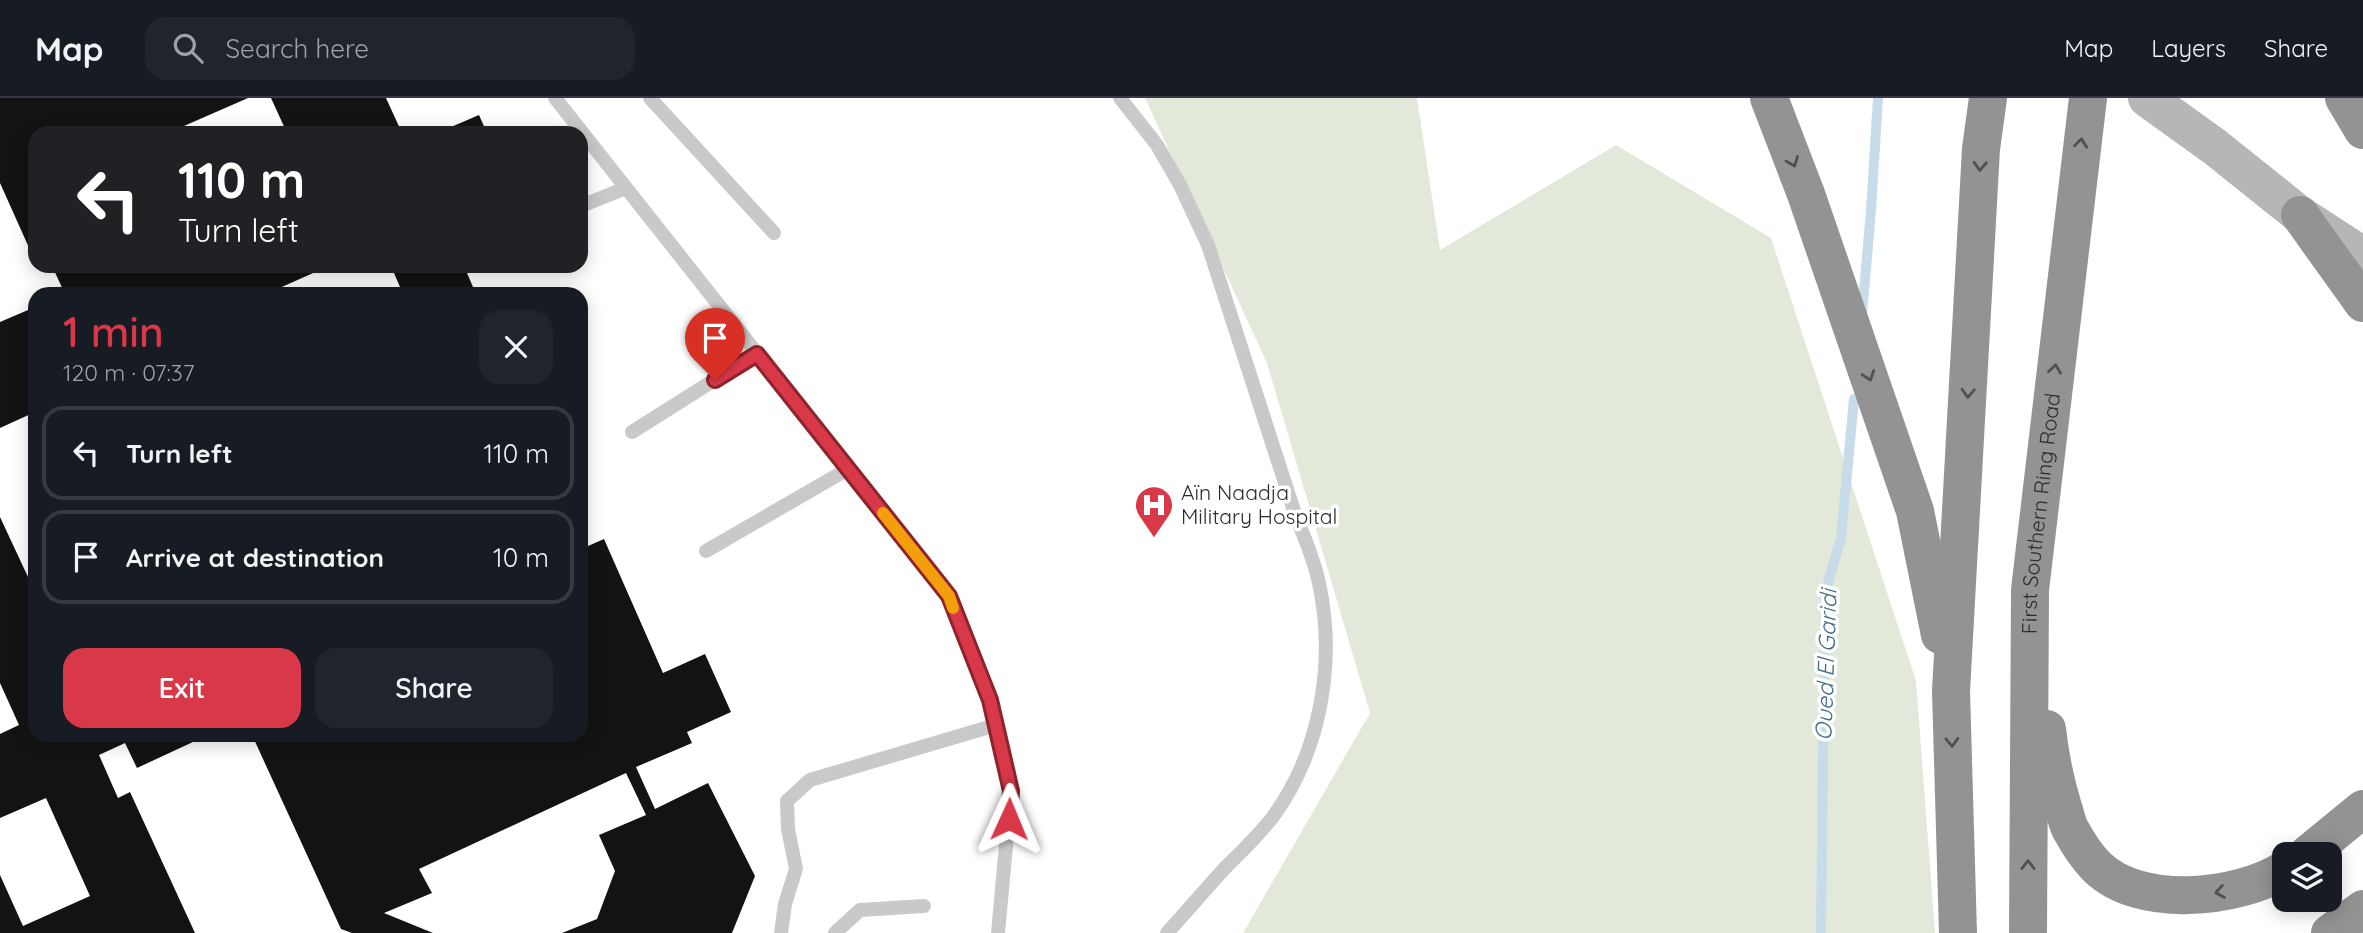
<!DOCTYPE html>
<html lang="en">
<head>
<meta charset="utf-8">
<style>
	body { margin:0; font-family:Quicksand,sans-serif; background:#20242c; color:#f1f3f6; height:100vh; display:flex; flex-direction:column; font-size:26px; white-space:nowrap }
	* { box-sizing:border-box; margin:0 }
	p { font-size:23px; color:#9ea1a6 }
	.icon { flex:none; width:38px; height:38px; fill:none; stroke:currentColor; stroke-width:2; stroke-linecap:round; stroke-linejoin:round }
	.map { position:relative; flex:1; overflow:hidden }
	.sheet { position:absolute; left:28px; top:189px; width:560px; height:455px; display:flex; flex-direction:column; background:#171b24; border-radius:21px; box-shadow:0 4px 18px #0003 }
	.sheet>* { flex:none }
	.hud { position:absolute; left:28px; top:28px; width:560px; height:147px; border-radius:21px; box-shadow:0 4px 18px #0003; background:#202124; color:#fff; overflow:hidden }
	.tools { position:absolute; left:2272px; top:744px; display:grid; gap:14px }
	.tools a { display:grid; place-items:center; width:70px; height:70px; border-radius:14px; background:#171b24; box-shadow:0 4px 18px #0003; font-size:35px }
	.pin { position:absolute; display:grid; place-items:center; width:60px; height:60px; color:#fff; margin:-72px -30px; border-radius:50% 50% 50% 0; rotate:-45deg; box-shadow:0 0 7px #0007 }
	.pin .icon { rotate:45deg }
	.me { position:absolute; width:77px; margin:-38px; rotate:1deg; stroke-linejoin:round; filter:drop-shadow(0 0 5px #0008) }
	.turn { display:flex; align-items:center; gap:24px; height:147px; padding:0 35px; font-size:32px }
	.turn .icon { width:91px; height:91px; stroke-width:2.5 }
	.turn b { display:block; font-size:49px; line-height:60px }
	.round { display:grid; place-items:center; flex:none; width:74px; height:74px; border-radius:21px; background:#20242c }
	.headline { display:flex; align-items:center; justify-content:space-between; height:119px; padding:0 35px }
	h1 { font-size:42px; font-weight:600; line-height:52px; color:#d83847 }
	.primary-button { display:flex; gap:14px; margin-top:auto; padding:14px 35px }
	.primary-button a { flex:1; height:80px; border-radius:21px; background:#d83847; color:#fff; font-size:28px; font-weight:600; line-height:80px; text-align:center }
	.primary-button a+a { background:#20242c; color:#f1f3f6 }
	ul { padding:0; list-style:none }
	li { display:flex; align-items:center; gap:21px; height:94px; margin:0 14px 10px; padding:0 21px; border:4px solid #363941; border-radius:21px }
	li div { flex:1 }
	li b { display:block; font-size:26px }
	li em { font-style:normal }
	header { display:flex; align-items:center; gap:42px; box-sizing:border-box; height:98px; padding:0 35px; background:#171b24; border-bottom:2px solid #363941 }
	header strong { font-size:33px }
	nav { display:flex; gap:38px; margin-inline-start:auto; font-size:24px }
	.search { width:490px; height:63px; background:#20242c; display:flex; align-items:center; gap:18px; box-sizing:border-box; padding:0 24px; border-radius:21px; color:#9ea1a6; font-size:26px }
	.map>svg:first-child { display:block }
	.green { fill:#e2e9da }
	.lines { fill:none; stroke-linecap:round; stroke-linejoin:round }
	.stream { stroke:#c7dce8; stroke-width:10 }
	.building { fill:#131313 }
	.lane { stroke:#c9c9c9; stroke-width:14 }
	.secondary { stroke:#b6b6b6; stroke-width:38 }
	.highway { stroke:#939393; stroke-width:38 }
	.oneway { stroke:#505050 }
	.route-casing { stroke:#8c242e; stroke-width:18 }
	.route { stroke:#d83847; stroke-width:12 }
	.slow { stroke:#f59e0b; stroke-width:12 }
	.labels { text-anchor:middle; stroke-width:7; stroke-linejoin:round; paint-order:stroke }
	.poi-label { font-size:21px; fill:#2c2c2c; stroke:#fff; text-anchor:start }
	.street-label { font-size:21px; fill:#2c2c2c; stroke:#fff }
	.water-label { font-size:23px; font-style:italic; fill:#406d88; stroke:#fff }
</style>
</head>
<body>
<header>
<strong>Map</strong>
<div class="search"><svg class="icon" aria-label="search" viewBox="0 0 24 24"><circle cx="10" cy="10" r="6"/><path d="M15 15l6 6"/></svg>Search here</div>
<nav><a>Map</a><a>Layers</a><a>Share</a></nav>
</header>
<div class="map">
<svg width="2363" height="835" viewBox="0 0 2363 835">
	<rect width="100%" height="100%" fill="#fff"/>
	<path class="green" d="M1145,0H1417L1440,152L1616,47L1771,140L1916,583L1935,835H1243L1370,615L1267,265Z"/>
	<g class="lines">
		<path class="stream" d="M1862,217L1871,112L1878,0
			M1821,835L1825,495L1841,440L1854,301"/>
	</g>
	<path class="building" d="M0,0H248L168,35H35V163L0,85Z
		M271,0H386L402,35H287Z
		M479,17L487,35H437Z
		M52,168H329L266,196H65Z
		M391,168H464L476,196H403Z
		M35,209V314L0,330V224Z
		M0,419L35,494V637H208L137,670L125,645L99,657L118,700L130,694L195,835H0V777L23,828L90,798L46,700L0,720V636L19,627L0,585Z
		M581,433L588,448L604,441L663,575L705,556L731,614L687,634L692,645L636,669L655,711L708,685L755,778L732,835H562L597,821L615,773L599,737L646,717L626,675L419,771L432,795L384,815L433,835H352L341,831L252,637H581Z"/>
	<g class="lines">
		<path class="lane" d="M555,0L949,498L990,602L1011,693L998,835
			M650,0L774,135
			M1120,0L1157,47L1180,87L1208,147L1296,419C1305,440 1314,462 1319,485C1336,564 1321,654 1272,720C1257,739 1241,754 1224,771C1205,792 1186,814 1167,835
			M581,108L626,90
			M632,334L757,255
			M706,453L848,371
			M781,835L785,806L796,771L788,731L787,703L810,682L996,627
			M835,835L860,812L924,808"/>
		<path class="secondary" d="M2147,0L2215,49L2300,117L2363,158"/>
		<g class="highway">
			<path d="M1769,0L1806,96L1915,413L1940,537"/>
			<path d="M2344,0L2363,32"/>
			<path d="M2300,117L2363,205"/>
			<path d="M2047,631C2050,658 2055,683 2063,709C2066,717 2067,727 2072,734C2078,745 2088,760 2097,769C2140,811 2237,801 2284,772"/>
			<path d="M2308,756L2363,711"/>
			<path d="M1958,835L1951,593L1981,51L1988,0"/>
			<path id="s1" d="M2028,835L2030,492L2088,0"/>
			<path d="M2330,835L2363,811"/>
		</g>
	</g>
	<defs><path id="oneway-chevron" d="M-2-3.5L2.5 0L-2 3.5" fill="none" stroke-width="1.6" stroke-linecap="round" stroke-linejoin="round" transform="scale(1.75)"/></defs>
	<g class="oneway">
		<use href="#oneway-chevron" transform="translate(2081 45) rotate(-83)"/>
		<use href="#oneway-chevron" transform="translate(1793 64) rotate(69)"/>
		<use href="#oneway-chevron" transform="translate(1980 68) rotate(93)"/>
		<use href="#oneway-chevron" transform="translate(2055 271) rotate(-83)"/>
		<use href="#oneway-chevron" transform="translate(1869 278) rotate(71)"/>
		<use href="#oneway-chevron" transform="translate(1968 295) rotate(93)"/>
		<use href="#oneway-chevron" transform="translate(1952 644) rotate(88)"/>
		<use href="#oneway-chevron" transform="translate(2028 767) rotate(-90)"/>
		<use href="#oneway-chevron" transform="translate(2220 794) rotate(170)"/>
	</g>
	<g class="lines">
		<defs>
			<path id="route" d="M715,282L757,256L949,498L990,602L1011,693L1009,721"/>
		</defs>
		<use href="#route" class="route-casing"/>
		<use href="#route" class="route"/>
		<path class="slow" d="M883,415L949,498L953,510"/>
	</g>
	<defs>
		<symbol id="hospital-pin" viewBox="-11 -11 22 30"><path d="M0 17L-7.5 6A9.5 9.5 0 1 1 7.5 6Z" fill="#d83847" stroke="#fff"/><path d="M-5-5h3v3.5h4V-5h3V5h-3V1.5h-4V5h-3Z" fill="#fff"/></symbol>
	</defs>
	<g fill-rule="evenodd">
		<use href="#hospital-pin" x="1132" y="385" width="44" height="60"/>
	</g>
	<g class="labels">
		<g class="poi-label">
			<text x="1181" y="402">Aïn Naadja<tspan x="1181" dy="24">Military Hospital</tspan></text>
		</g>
		<g class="street-label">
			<text dy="7" stroke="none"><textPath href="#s1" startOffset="420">First Southern Ring Road</textPath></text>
		</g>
		<g class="water-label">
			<text transform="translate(1826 567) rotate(-88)" y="8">Oued El Garidi</text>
		</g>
	</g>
</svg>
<div class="tools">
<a><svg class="icon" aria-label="layers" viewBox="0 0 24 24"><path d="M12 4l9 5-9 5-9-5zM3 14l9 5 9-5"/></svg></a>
</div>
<div class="pin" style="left:715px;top:282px;background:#d93025"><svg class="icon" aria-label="arrive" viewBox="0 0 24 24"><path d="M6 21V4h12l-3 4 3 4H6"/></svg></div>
<svg class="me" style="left:1009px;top:721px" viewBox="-20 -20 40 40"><path d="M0-17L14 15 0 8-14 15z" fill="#d83847" stroke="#fff" stroke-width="4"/></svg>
<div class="hud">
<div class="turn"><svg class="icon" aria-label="left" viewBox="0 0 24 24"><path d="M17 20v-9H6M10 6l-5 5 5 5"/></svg><div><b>110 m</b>Turn left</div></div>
</div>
<section class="sheet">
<div class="headline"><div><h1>1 min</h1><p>120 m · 07:37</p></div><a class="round"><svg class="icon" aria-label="close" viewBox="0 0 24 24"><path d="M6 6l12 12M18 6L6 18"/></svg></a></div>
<ul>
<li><svg class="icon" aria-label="left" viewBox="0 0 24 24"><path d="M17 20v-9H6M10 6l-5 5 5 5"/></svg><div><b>Turn left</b></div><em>110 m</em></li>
<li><svg class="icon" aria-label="arrive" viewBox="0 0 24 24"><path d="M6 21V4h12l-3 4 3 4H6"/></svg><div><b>Arrive at destination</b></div><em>10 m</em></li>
</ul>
<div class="primary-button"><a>Exit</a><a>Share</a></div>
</section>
</div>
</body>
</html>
